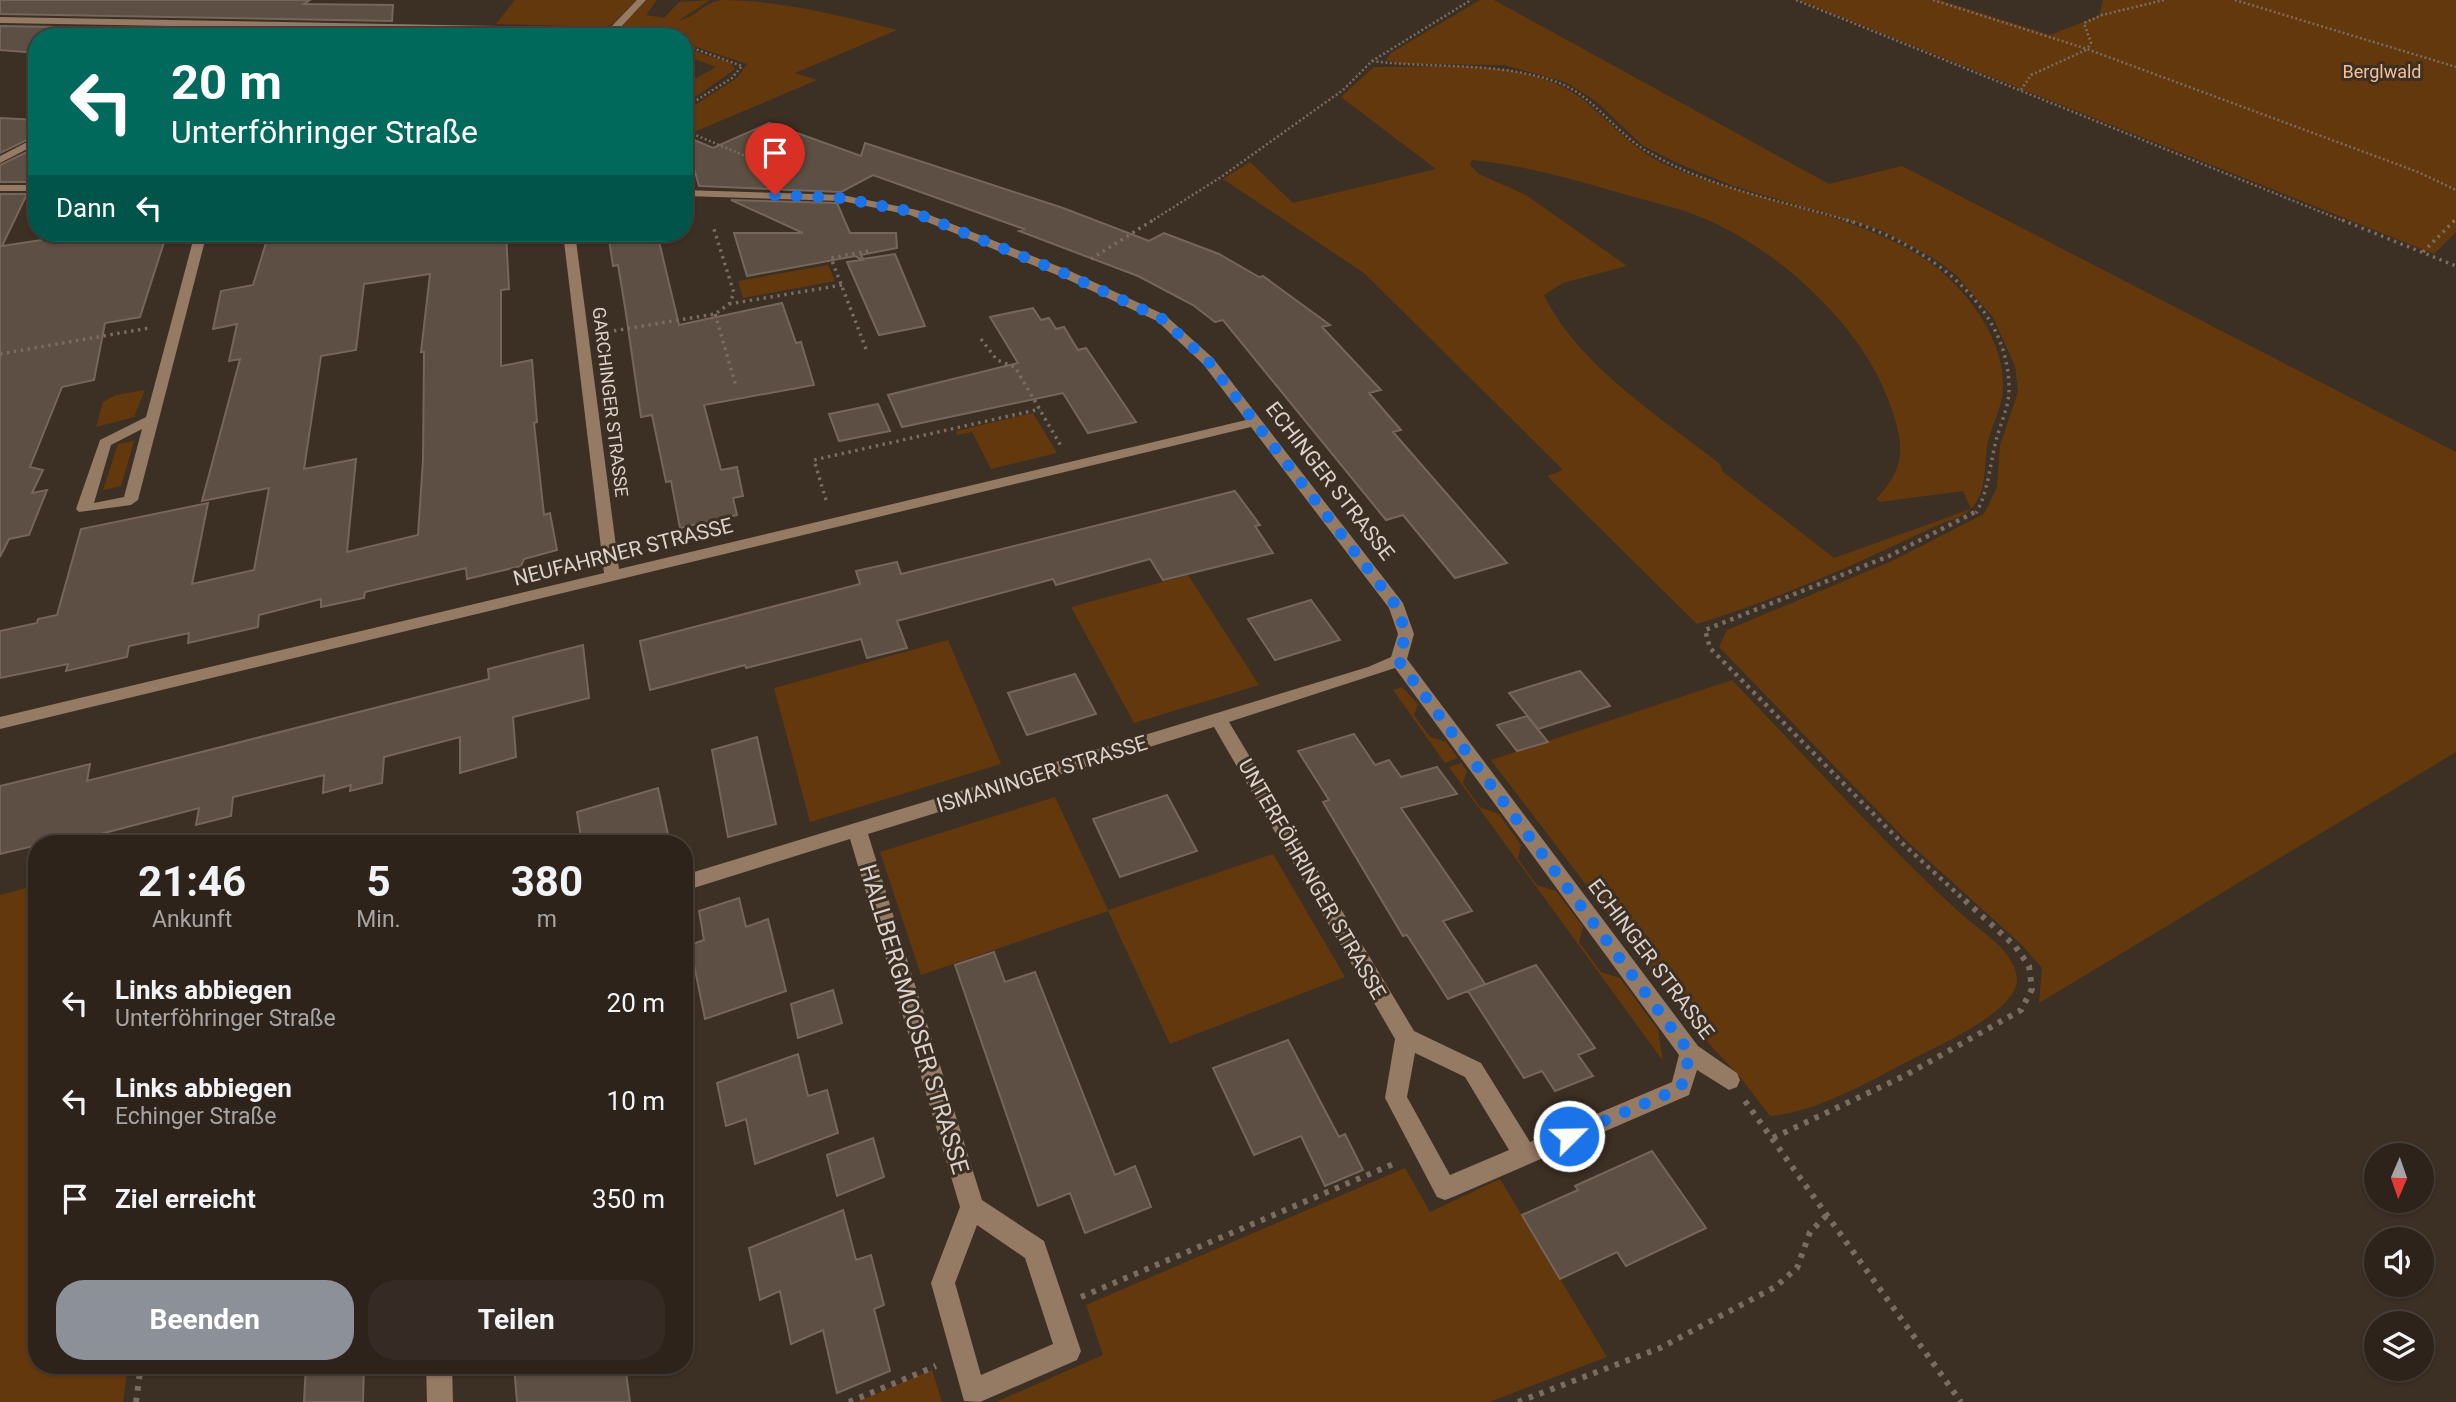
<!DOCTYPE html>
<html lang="de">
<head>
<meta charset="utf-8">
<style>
	body { margin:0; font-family:Roboto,sans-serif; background:#352b24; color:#f1f3f6; height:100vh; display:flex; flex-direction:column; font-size:26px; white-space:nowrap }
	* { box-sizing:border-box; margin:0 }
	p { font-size:23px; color:#a7a4a3 }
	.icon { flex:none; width:38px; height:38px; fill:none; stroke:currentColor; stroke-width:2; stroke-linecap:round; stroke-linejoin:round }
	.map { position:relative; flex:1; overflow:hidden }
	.drawer { position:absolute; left:28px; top:835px; width:665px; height:539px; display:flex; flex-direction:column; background:#2d231b; border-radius:28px; box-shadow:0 2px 5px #0004,0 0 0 2px #48403a }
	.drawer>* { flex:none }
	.banner { position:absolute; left:28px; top:28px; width:665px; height:214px; border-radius:28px; box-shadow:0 2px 5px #0004,0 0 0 2px #48403a; background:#00695c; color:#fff; overflow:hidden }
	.needle { width:46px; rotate:182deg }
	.fabs { position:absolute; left:2364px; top:1143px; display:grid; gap:14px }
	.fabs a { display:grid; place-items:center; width:70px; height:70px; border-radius:50%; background:#2d231b; box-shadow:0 2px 5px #0004,0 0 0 2px #48403a; font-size:35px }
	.pin { position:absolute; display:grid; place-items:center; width:60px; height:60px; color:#fff; margin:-72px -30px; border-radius:50% 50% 50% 0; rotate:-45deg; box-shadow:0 0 7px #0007 }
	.pin .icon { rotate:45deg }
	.me { position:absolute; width:77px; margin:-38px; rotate:67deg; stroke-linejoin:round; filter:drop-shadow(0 0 5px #0008) }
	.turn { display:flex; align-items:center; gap:24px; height:147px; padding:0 28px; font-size:32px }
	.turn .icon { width:91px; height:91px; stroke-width:2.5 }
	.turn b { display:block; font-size:49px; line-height:60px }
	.then { display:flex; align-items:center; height:66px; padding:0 28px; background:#0003; gap:14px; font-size:26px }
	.eta { display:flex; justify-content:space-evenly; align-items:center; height:119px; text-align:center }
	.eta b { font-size:42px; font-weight:700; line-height:49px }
	.primary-button { display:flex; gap:14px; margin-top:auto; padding:14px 28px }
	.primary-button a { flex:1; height:80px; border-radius:28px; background:#8c9099; color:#fff; font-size:28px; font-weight:700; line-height:80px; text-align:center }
	.primary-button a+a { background:#352b24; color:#f1f3f6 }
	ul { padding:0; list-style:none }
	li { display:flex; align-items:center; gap:21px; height:98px; padding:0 28px }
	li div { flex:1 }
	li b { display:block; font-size:26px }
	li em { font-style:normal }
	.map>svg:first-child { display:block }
	.green { fill:#64380d; fill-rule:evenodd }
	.building { fill:#5d4f43; stroke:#76665a; stroke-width:2; fill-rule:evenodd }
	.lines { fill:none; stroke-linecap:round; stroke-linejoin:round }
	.path-far3 { stroke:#786c63; stroke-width:2.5; stroke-dasharray:2 2.5; stroke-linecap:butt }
	.path-far2 { stroke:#786c63; stroke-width:3.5; stroke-dasharray:2.5 4.5; stroke-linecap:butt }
	.path-far1 { stroke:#786c63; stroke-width:4.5; stroke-dasharray:3.5 5; stroke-linecap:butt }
	.path { stroke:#786c63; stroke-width:6; stroke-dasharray:4.5 7; stroke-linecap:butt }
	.minor { fill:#957a64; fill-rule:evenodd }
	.route { stroke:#1a73e8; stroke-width:12; stroke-dasharray:0 21.6 }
	.labels { text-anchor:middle; stroke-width:6; stroke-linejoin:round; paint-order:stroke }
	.far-park-label { font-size:18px; fill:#f3c097; stroke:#3c2f24 }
	.far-street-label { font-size:18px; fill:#dbd2cb; stroke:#3c2f24 }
	.street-label { font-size:21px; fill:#dbd2cb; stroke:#3c2f24 }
	.near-street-label { font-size:24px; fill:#dbd2cb; stroke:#3c2f24 }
</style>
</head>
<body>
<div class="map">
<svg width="2456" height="1402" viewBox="0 0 2456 1402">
	<rect width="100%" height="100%" fill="#3c2f24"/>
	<path class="green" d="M515,0H637L613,24L604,27L496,24Z
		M647,0H657L646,15L664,18L679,2L710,0L678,21C694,18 704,3 721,0C779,0 842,16 897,30L795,73L817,80L694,132L684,127V112L737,78L747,64L684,43V37H664L621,25Z
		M1480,0H1494L1829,184L1902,166L2456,452V752L2039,1003L2042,968L2022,945L1908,842L1719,647L1727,630L1892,561L1984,514L1997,487L2000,445L2018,392L2015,366L1993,317L1956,275L1935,259L1881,230L1733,186L1675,162L1642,145L1597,102L1565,82L1504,65L1402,64L1386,60L1391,53Z
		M1799,0H1940L2050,35L2099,16L2103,0H2456V232L2434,254Z
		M684,48L731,63L735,69L684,105V85L716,67L684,55Z
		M1455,66C1500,68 1550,72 1586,102C1615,127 1636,153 1673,168C1751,200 1859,214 1926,260C1965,286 2005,339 2003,387C2003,407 1991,426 1987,446C1984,467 1987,492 1971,509C1962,518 1939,524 1927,530C1852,566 1776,600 1697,624L1547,476L1563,470L1364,273L1223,179L1250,162L1293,203L1436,169L1341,97L1374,67ZM1472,160C1521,165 1566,177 1613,191C1638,199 1665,204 1690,213C1770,241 1861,322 1889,402C1904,443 1908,466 1876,499L1880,502L1963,491L1971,509L1834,558L1723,472L1720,464C1660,417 1577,364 1544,295L1563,283L1627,266L1526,195L1479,174L1470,165Z
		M828,265L835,281L743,298L738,281Z
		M145,390L134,417L96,427L103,402L116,395Z
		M1033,413L1057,453L991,469L972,432L957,435L956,431Z
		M134,441L121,486L103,490L118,444Z
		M1188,575L1259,685L1134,723L1071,607Z
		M948,640L1001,764L810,822L774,688Z
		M1732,680C1807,758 1880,839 1959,912C1978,930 2014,949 2017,978C2020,1007 1949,1041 1926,1052C1880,1075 1821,1112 1770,1116L1740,1077L1699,1033L1491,760Z
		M1402,687L1418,704L1414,715L1430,737L1446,742L1458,758L1445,763L1393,690Z
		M1461,763L1467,771L1463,783L1480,807L1499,814L1521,845L1518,859L1537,885L1556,891L1583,927L1579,942L1601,972L1620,978L1658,1030L1663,1061L1449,767Z
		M1055,797L1108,910L1273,854L1345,977L1170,1044L1108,911L921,975L880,852Z
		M37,885V1365H128L123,1402H0V895Z
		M1405,1168L1430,1212L1500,1179L1607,1357L1489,1402H996L1103,1355L1086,1305Z
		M932,1370L942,1402H857Z"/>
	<path class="building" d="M0,0H310L304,4L393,5L392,21L0,14Z
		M0,26L392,33L391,37H37V53L0,50Z
		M0,118L37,120V135L0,153Z
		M769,123L861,156L865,143L1063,208L1149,241L1164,233L1219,254L1259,277L1263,276L1330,325L1322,327L1381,390L1369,393L1401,430L1393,432L1507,563L1455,578L1403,515L1386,520L1223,320L1215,322L1193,305L1138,276L1019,231L1024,229L873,175L841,192L699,186L685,136L713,148Z
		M37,147V173L32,182H0V165Z
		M0,194H27L2,246L88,233H167L140,317L105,323L94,380L62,387L30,467L43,470L32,493L47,490L29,535L9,539L0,557Z
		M731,200L837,203L850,233H896L897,248L861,255L863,259L895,254L925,326L879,335L847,262L862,260L855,256L747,276L734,233H803Z
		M304,233H506L509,289L501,290V366L532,360L537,422L534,423L544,515L550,513L557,550L524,559L521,566L467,579L466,568L365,592L364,598L321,607V599L259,615L258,627L188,643L189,633L129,646L127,657L66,671L68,664L0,678V631L37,623L38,619L57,615L81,529L208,503L192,584L254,570L269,488L202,501L240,359L229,361L237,324L213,329L221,291L253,285L266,243L305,238ZM430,274L421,352H424L423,460L418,535L347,552L356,459L304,469L321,356L356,350L364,284Z
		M608,233H657L679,325L782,303L796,343L801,342L814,385L704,405L721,470L737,467L743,496L733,498L737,515L680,528L671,481L666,482L652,415L641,417L625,307L618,265L613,266Z
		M1033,308L1041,320L1049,318L1056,329L1064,327L1078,350L1086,348L1136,422L1088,433L1063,393L902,427L888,395L1018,363L990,317Z
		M878,404L890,431L839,441L829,414Z
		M1235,491L1260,525L1255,526L1273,553L1163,580L1150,559L1056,585L1053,579L897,621L907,648L867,658L861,639L746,668L745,665L650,690L640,641L860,584L856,571L897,562L901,574Z
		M1311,600L1340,640L1275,660L1248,619Z
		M583,645L589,698L513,717L516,757L460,773V737L384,757L382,783L350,791L351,785L323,793L324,775L233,797L231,816L196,825L199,808L70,842L71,837L0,854V786L90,764L87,781L489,679L488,669Z
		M1580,671L1610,706L1538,729L1509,693Z
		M1075,674L1096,714L1027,735L1008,693Z
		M1527,716L1548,742L1517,751L1497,725Z
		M1354,734L1375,765L1389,760L1401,777L1437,767L1457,794L1401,808L1472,911L1443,921L1485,984L1448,999L1407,935L1403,936L1323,802L1329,800L1298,751Z
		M757,737L776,824L728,837L712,750Z
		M658,788L670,844H582L577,812Z
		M1167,795L1197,851L1120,877L1093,819Z
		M739,898L746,927L768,919L786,991L705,1019L690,945L704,940L699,911Z
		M994,952L1005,982L1035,972L1115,1175L1135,1166L1151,1207L1085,1233L1070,1193L1038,1206L955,965Z
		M1536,965L1595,1048L1578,1055L1593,1076L1555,1091L1542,1071L1524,1078L1468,991Z
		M833,990L842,1023L798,1038L791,1004Z
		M1288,1040L1339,1137L1345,1134L1363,1170L1325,1186L1301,1136L1254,1155L1213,1068Z
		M798,1054L808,1096L827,1090L838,1133L755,1164L746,1119L726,1126L717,1083Z
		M873,1138L884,1177L837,1196L827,1155Z
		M1652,1151L1706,1228L1626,1266L1617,1252L1560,1279L1522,1215L1578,1190L1575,1186Z
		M843,1210L856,1260L871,1255L884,1305L874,1309L890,1371L837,1393L823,1330L791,1344L780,1291L760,1300L749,1248Z
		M306,1365H364L363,1402H304Z
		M514,1365H625L630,1402H517Z"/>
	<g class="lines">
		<path class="path-far3" d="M1796,0L2346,222
			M1933,0L2087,49
			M2164,0L2102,15L2084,23L2091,43L2087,49L2418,172L2456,190
			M2235,0L2456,67
			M684,45L742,66L732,78L684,108
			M1372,61C1434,69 1497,61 1557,82C1595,96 1615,134 1650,153C1711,189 1785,201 1852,222
			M2021,90L2031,75L2086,50
			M684,130L752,159
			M1150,222L1221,177L1343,90L1372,61L1471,0
			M2453,222L2456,219"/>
		<path class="path-far2" d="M1846,220C1921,242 2010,302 2009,390C2009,407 2000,424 1996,441C1990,464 1988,493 1976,513
			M2342,220L2456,266
			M2423,252L2455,220
			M1091,259L1153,220
			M729,304L842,285
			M715,314L736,386
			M607,332L715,314L729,304L734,293L713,226
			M981,339L997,360L1015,367L1061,446
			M866,349L831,258L868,251
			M0,354L149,328
			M826,500L814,460L1040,409"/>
		<path class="path-far1" d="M1961,897L1902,843L1710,648L1705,630L1889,556L1977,511"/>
		<path class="path" d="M1745,1101L1961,1402
			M1773,1138L1906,1075L2021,1010L2032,989L2029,966L2015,946L1959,895
			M1081,1297L1398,1162
			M136,1402L141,1365
			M849,1402L936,1366
			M1518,1402L1660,1348L1775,1287L1797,1268L1810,1232L1827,1215"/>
		<path class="minor" d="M637,0H646L618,30L634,33V37L612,34L0,23V17L610,28Z
			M37,137V144L0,163V156Z
			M0,185H37V191H0Z
			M684,190L842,195L917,210L1070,271L1165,315L1213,358L1403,603L1414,634L1407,659L1698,1046L1737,1073L1740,1080L1737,1087L1729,1090L1697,1070L1689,1095L1453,1197L1445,1200L1437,1197L1385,1098L1395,1039L1214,727L868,834L982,1200L1044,1241L1081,1351L1077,1360L980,1402L964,1401L931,1283L960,1207L850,839L684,891V875L1368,667L1391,657L1398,634L1389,608L1251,427L0,729V717L604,573L563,233H575L619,569L1246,420L1203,364L1157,321L1062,277L910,215L842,201L684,196ZM1395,668L1679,1055L1672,1082L1530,1142L1481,1063L1414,1031L1229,722ZM1415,1053L1465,1077L1509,1150L1450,1175L1407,1097ZM977,1225L1025,1258L1053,1344L981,1375L955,1283Z
			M195,233H207L138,500L131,505L79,512L76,509L100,440L146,417ZM142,429L124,497L94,503L111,445Z
			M426,1365H452L453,1402H427Z"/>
	</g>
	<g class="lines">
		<path class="route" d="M775,195L842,198L913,212L1066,274L1161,318L1208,361L1397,607L1406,634L1398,660L1690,1053L1681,1088L1569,1136"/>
	</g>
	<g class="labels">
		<g class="far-park-label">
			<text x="2382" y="78">Berglwald</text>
		</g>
		<g class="far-street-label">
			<text transform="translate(610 402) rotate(83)" y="6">GARCHINGER STRASSE</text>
		</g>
		<g class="street-label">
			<text transform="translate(1330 481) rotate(52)" y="7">ECHINGER STRASSE</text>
			<text transform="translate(623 552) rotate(-14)" y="7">NEUFAHRNER STRASSE</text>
			<text transform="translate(1042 774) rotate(-17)" y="7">ISMANINGER STRASSE</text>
			<text transform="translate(1312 879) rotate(60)" y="7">UNTERFÖHRINGER STRASSE</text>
			<text transform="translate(1651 959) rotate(53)" y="7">ECHINGER STRASSE</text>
		</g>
		<g class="near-street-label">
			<text transform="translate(914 1019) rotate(73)" y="8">HALLBERGMOOSER STRASSE</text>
		</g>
	</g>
</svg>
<div class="fabs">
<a><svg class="needle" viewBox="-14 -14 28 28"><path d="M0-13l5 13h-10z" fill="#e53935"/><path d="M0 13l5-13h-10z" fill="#a7a4a3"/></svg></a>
<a><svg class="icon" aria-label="sound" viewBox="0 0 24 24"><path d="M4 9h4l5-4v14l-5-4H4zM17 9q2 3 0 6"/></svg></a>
<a><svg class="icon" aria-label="layers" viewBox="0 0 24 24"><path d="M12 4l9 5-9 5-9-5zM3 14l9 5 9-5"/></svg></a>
</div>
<div class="pin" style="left:775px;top:195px;background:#d93025"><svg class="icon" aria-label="arrive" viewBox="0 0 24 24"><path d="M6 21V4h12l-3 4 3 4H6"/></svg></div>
<svg class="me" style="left:1569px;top:1136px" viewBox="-20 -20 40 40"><circle r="17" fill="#1a73e8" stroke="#fff" stroke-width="3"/><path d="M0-11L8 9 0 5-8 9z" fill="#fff"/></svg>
<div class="banner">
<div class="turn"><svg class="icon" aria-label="left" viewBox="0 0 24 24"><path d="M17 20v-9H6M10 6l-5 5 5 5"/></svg><div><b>20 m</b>Unterföhringer Straße</div></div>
<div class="then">Dann<svg class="icon" aria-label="left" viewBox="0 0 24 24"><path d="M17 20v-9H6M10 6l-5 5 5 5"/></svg></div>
</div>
<section class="drawer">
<div class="eta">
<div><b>21:46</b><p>Ankunft</p></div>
<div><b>5</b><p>Min.</p></div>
<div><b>380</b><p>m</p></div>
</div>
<ul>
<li><svg class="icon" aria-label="left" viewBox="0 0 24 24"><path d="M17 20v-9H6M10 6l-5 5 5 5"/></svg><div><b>Links abbiegen</b><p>Unterföhringer Straße</p></div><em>20 m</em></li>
<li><svg class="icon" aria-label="left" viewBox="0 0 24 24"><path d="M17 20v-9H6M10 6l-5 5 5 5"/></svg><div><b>Links abbiegen</b><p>Echinger Straße</p></div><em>10 m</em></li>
<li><svg class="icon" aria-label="arrive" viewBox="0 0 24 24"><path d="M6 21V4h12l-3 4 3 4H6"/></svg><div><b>Ziel erreicht</b></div><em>350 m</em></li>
</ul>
<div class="primary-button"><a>Beenden</a><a>Teilen</a></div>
</section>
</div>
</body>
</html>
